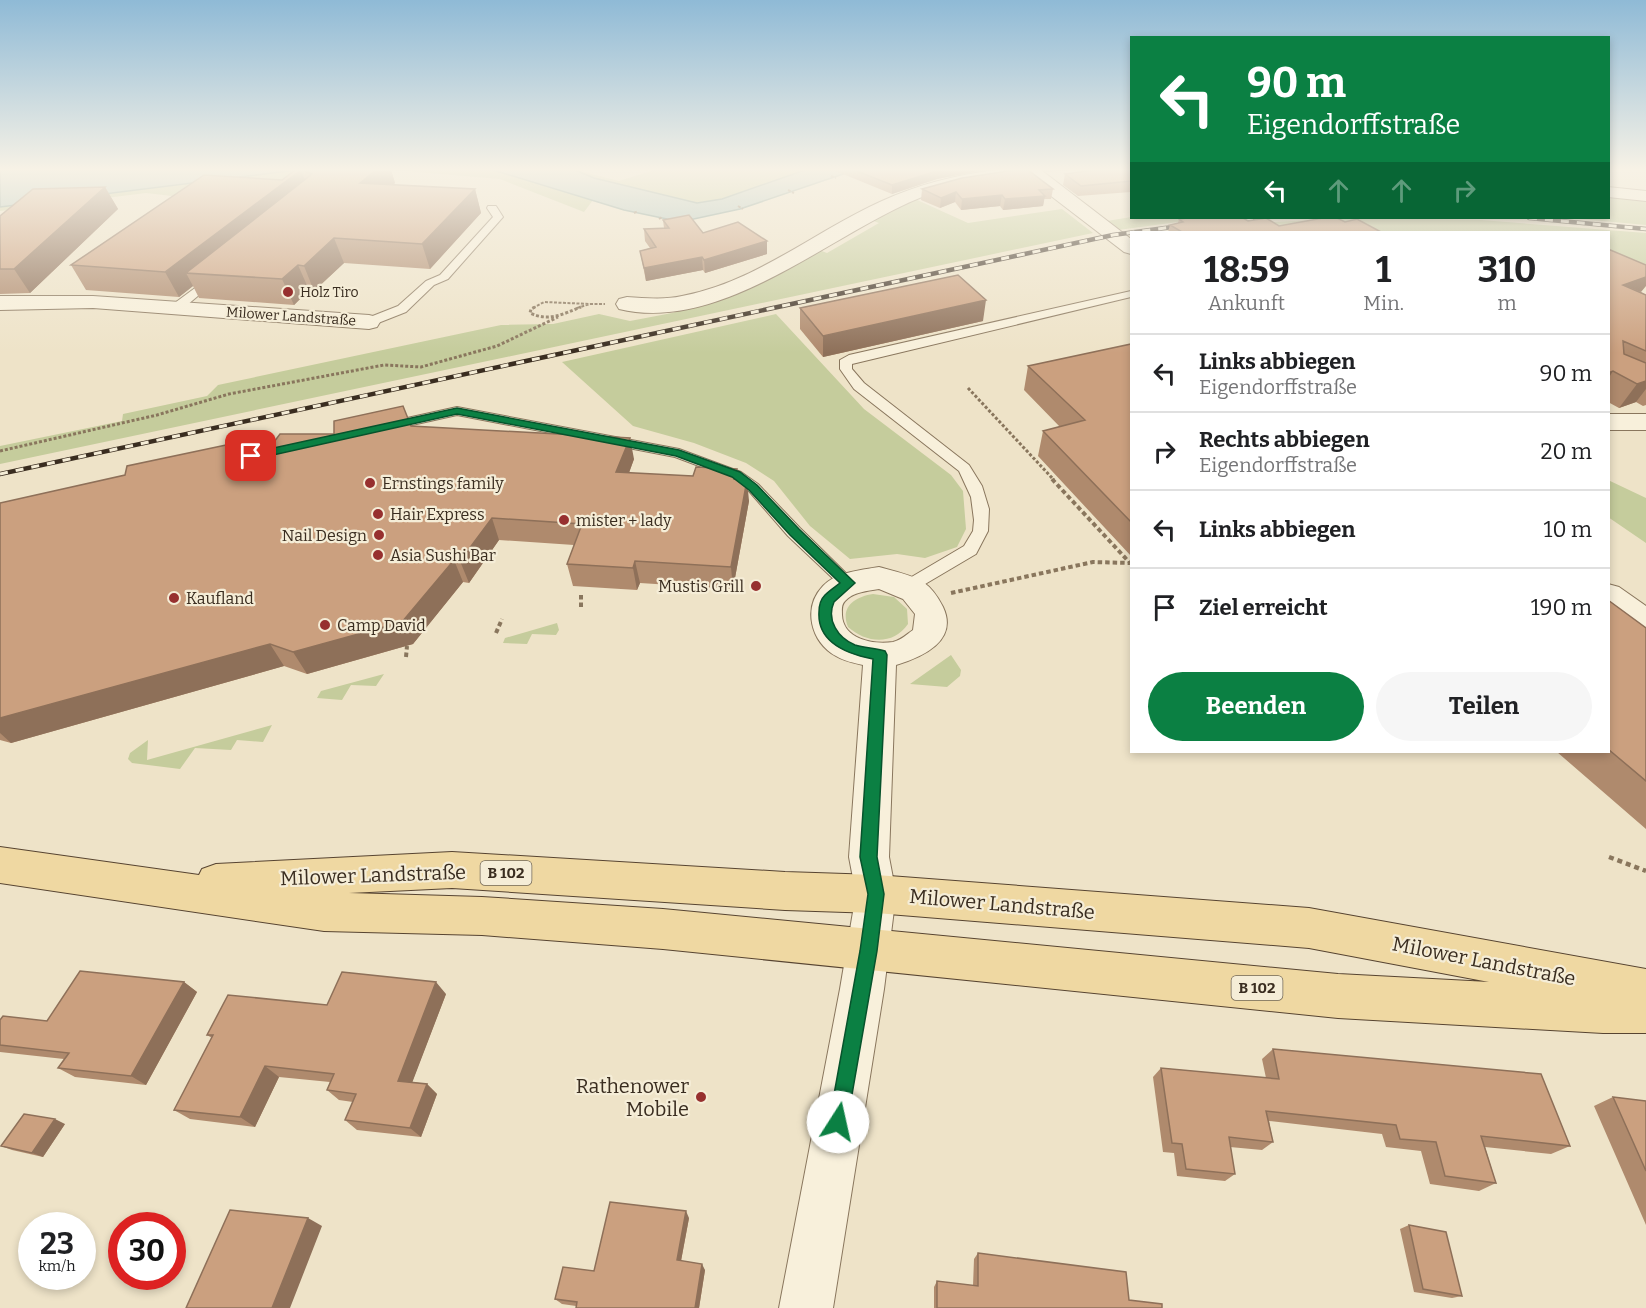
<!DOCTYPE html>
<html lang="de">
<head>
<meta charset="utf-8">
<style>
	body { margin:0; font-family:Bitter,serif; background:#f6f6f6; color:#202124; height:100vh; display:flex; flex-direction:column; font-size:22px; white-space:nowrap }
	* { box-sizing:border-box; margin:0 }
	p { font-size:20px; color:#757577 }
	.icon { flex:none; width:33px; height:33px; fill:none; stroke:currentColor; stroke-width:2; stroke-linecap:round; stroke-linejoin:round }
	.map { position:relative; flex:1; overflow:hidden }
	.side { position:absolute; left:1130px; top:231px; width:480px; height:522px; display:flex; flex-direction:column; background:#fff; border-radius:0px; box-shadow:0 3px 9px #0003 }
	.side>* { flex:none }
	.hud { position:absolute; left:1130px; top:36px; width:480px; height:183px; border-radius:0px; box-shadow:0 3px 9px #0003; background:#0b8043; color:#fff; overflow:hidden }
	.speed { position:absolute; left:18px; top:1212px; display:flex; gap:12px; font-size:30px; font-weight:700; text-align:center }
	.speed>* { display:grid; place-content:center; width:78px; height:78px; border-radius:50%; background:#fff; box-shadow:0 3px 9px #0003; line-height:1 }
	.speed small { font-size:15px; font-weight:400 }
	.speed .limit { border:9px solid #d22; background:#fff; color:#111 }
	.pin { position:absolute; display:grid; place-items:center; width:51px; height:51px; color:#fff; margin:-26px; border-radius:12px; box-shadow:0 3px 9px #0006 }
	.me { position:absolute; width:66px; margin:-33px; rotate:10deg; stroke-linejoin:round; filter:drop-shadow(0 0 4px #0008) }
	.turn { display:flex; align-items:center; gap:21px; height:126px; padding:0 18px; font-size:27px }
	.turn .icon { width:78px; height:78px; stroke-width:2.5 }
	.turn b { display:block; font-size:42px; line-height:51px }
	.lanes { display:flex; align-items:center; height:57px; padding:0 18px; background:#0003; justify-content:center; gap:30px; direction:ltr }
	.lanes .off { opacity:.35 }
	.eta { display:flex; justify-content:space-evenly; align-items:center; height:102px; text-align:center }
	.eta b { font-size:36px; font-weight:700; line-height:42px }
	.button { display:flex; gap:12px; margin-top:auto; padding:12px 18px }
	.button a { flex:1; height:69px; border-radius:36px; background:#0b8043; color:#fff; font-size:24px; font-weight:700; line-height:69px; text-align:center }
	.button a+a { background:#f6f6f6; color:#202124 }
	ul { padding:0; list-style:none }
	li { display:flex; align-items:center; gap:18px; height:78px; padding:0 18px; border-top:2px solid #e0e0e0 }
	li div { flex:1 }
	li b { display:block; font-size:22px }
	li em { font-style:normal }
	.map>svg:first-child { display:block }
	.green { fill:#c5cc9c }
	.water { fill:#a9c2bb; stroke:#6f9089; stroke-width:1.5 }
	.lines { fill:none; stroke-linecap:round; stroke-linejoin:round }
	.service-casing { stroke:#89765d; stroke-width:2 }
	.minor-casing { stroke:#89765d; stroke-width:2 }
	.primary-casing { stroke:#574431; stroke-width:2 }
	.path-far3 { stroke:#89765d; stroke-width:2; stroke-dasharray:3 1.5; stroke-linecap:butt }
	.path-far2 { stroke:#89765d; stroke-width:3; stroke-dasharray:3 2; stroke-linecap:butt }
	.path-far1 { stroke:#89765d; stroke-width:4; stroke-dasharray:4.5 3; stroke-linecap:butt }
	.path { stroke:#89765d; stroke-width:4.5; stroke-dasharray:5 4; stroke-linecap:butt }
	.service { fill:#f8f0db; fill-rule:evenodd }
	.minor { fill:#f8f0db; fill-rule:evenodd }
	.primary { fill:#efd8a2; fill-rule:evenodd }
	.rail-casing { stroke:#3a2d20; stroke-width:4.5 }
	.rail { stroke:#f5edd7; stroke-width:3; stroke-dasharray:8; stroke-linecap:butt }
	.wall { fill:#af8a6d }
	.shaded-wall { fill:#8e7059 }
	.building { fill:#cba07f; stroke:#8e7059; stroke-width:1.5 }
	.route { fill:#0b8043; stroke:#07532c; stroke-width:1.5 }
	.poi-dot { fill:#97302f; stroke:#f5edd7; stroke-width:2 }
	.labels { text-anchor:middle; stroke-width:4.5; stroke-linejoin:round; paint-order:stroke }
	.far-poi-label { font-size:14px; fill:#3a2d20; stroke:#f5edd7; text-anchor:start }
	.far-street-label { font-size:14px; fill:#3a2d20; stroke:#f5edd7 }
	.shield { fill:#f5edd7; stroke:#726757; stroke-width:1.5 }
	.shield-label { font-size:15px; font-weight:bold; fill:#3a2d20 }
	.poi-label { font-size:16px; fill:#3a2d20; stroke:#f5edd7; text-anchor:start }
	.near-street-label { font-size:20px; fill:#3a2d20; stroke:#f5edd7 }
	.near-poi-label { font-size:20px; fill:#3a2d20; stroke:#f5edd7; text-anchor:end }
</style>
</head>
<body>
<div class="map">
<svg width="1646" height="1308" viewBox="0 0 1646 1308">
	<rect width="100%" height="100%" fill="#eee3c8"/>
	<path class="green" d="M297,170H493L593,200L584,212L500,179L393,170L369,179L318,176L172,196L146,193L0,211V207Z
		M575,170L619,181L654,170H805C774,180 737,199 704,202C678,206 601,181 575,170Z
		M1608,194L1646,198V225L1569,218H1608Z
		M915,199L968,223L1062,209L1093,233L0,464V446L122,421L123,414L207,396L218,385L501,325L553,324L599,314L630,321L672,313L718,299L819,250L827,253L879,223L871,220Z
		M1131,217L1208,218L1118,230L1107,221Z
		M1355,218L1481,220L1646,233V278L1608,262V232H1378L1333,224L1166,232L1257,223Z
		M776,314L864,409L951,475L963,491L966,529L957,547L925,558L897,554L850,559L810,526L774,481L746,463L694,443L633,426L562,362Z
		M1608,480L1646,498V543L1608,517Z
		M873,594L894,597L907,609L908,624C893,646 866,643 848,627C840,607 854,597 873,594Z
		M557,623L559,630L556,635L532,634L527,644L503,643L505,638Z
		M951,655L961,670L960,676L947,687L910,684Z
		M384,674L376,686L351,685L342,700L317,698L321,691Z
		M272,725L263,742L237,740L231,750L195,748L180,769L132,763L128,759L130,753L148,740L147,760Z"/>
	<path class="water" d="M0,170H297L0,207Z
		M493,170H575L594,178L697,203L722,199L805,170H855L740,209L689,220L667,219L624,210Z"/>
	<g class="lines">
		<defs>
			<path id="service" d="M488,206H496L503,217L448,279L434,285L406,312L373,325H365V319L398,306L426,281L440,275L493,217L487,208Z
				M214,274L220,277L218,279L180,311H172V305Z
				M1131,291V297L852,364V369L864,383L969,465L982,486L989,509L988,531L976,554L915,590H903L901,586L903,582L964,546L973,531L974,520L971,497L959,471L854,389L840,369V360L849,355Z
				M457,407L679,449L741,472L758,484L800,528L856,583L854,587H842L788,536L748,490L731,478L675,457L457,415L385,431L378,427L380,424Z"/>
			<path id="minor" d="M996,170H1041L1131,239V254L1124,252L1025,176C991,182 955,184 922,197C831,233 723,334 619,309L616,304L619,299L627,297C645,298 664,300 682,296C756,282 815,231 882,201C919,184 956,175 996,170Z
				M1608,187L1646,191V201L1608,197Z
				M0,296H93L369,315L377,317L380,322L377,327L369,329L93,308L0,310Z
				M1608,414H1646V430H1608Z
				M879,567C894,571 909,574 923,582C932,588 938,597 943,607C959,641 922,657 896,665L889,857L896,894L884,989L833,1308H779L840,989L856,894L849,857L863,665C854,663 844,661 836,656C811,642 802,608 823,586C836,572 861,570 879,567ZM879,589L903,599L915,614L913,630C906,635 901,640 893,642C873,645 843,639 842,615C842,610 841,605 845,601C853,592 867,591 879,589Z
				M1608,584L1619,587L1646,606V634L1635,630L1608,611Z"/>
			<path id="primary" d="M0,847L199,875L202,869L216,864L452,852L785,872L876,875L1309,908L1646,969V1033H1603L1338,1018L663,949L482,935L324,931L0,883ZM452,888L785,910L876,913L1309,948L1489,982L1338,974L663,909L482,897L349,893Z"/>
		</defs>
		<use href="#service" class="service-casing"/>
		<use href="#minor" class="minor-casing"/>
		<use href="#primary" class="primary-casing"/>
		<path class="path-far3" d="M831,176L836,178
			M788,190L794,193
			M738,206L743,209
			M634,213L638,211
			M659,219L662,217
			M590,304H605
			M533,308L544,302L590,304
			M577,308L590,304"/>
		<path class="path-far2" d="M535,307L531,309L530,313C549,322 563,314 581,307
			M968,388L1054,480
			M0,451L157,415L229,394L384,365L421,367L497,346L558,317"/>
		<path class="path-far1" d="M1052,479L1130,563
			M951,593L1093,562L1130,563
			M581,595V607
			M496,633L502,619
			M406,657L407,646"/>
		<path class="path" d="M1609,857L1646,871"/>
		<use href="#service" class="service"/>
		<use href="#minor" class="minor"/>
		<use href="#primary" class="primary"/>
		<defs>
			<path id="rail" d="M1529,218L1646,229
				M1229,220L1259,218
				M0,474L1113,235L1187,225"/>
		</defs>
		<use href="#rail" class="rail-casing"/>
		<use href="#rail" class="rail"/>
	</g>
	<path class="wall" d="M295,170H391L395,183L393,185L475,189L481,213L430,269L344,263L314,291L309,290L294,305L199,298L193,286L179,297L86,290L71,265L282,180Z
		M833,170H984L937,179L892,194Z
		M1044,170H1071L1046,172Z
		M1131,170V192L1078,196L1063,185L1065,174Z
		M105,187L118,209L30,293L0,294V216Z
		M922,189H1053L1051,199H1044L1043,206L1003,210L1000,206L961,210L955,202L940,208L921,200Z
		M1179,219L1248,221L1279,226L1345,222L1381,232H1168L1170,225L1178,223Z
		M663,220L703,233L767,241V254L705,273L703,270L646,281L640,251L650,248L645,241L644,229L664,228Z
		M1608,249L1641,292L1646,295V405L1643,406L1636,402L1619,408L1608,402Z
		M800,308L983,321L823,357L800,329Z
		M1131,344V556L1038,456L1043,431L1060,427L1024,390L1028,366Z
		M411,426L634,459L629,473L693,476L737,469L738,479L749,501L733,589L640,583L637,590L573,586L567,564L574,545L499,540L469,583L463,582L413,644L307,674L284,666L11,743L0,740V503L274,442L334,434Z
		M1608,600L1646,628V829L1557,752H1608Z
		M184,982L197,992L146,1085L75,1077L58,1068L64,1059L0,1052V1020L47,1021Z
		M446,994L412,1082L427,1084L437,1094L421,1137L357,1130L345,1120L353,1102L339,1100L327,1090L330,1082L279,1077L255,1127L190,1119L174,1110L212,1038L207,1035L327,1005Z
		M1273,1049L1570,1146L1551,1154L1485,1147L1496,1183L1479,1191L1430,1184L1421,1151L1386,1147L1382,1134L1269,1121L1273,1142L1262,1150L1230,1147L1235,1174L1225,1181L1177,1176L1174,1153L1163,1152L1153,1077L1161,1068L1266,1078L1262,1059Z
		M1613,1097L1646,1101V1225L1594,1106Z
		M65,1124L43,1157L12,1150L1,1146Z
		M689,1218L681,1261L705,1270L699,1308H576V1306L562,1304L555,1299L594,1271Z
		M1409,1225L1462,1296L1452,1298L1414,1292L1400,1229Z
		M978,1253L1129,1300L1162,1308H934V1287L937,1281L973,1286L974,1259Z"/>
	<path class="shaded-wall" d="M301,170L310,193L186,273L193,286L179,297L165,272Z
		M376,170H391L395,183L368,206L360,183Z
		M940,170H984L937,179L892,194V185Z
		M105,187L118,209L30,293L14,269Z
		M475,189L481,213L430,269L422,244Z
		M956,192L955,202L940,208L941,198Z
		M1002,195L1000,206L961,210L962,199Z
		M1045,196L1043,206L1003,210L1005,199Z
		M334,238L344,263L314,291L304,266Z
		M767,241V254L705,273L704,260Z
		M702,257L703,270L646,281L644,268Z
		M298,265L309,290L294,305L282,279Z
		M1646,273V286L1641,292L1623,285Z
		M986,300L983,321L823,357V336Z
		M1613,371L1608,379V373Z
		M1646,381V389L1636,402L1619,408L1637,384Z
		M630,438L634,459L621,494L616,472Z
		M737,469L739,491L734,479Z
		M747,480L749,501L733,589L731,567Z
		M492,518L499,540L469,583L460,561Z
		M454,560L463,582L413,644L307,674L293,652Z
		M635,561L640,583L637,590L633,568Z
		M270,644L284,666L11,743L0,733V718Z
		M184,982L197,992L146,1085L131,1076Z
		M436,982L446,994L409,1091L398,1081Z
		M265,1066L279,1077L255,1127L240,1117Z
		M427,1084L437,1094L421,1137L410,1128Z
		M55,1119L65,1124L43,1157L32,1153Z
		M686,1211L689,1218L680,1266L677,1260Z
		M308,1218L322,1226L290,1308H272Z
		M702,1264L705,1270L699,1308H695Z"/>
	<path class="building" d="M295,170H301L165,272L71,265L204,175L282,180Z
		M302,170H376L360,183L475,189L422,244L334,238L304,266L298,265L282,279L186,273L312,174Z
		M854,170H940L892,185Z
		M1015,170H1028L1053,189L1039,190L1045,196L1005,199L1002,195L962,199L956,192L941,198L922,189L962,178Z
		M1095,170H1131V181L1081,186L1065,174Z
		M105,187L14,269H0V216L33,189Z
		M689,215L703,233L738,222L767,241L704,260L702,257L644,268L640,251L656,247L644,229L669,228L663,220Z
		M1188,218H1243L1248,221L1266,218L1279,226L1323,218H1337L1345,222L1357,219L1381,232H1182L1170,225L1183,222L1179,219Z
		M1608,249L1646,265V277L1623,285L1646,295V351L1623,341L1624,354L1646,363V381L1637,384L1613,371L1608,373Z
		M958,275L986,300L823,336L800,308Z
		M1131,344V522L1043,431L1085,420L1028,366Z
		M403,406L411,426L630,438L616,472L693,476L696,467L737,469L734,479L747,480L731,567L635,561L633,568L567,564L582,524L492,518L460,561L454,560L402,622L293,652L270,644L0,718V503L125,475L127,466L245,441L274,442L280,434H334V421Z
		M1608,600L1646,628V781L1608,749Z
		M80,971L184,982L131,1076L58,1068L69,1053L0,1045V1020L3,1016L47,1021Z
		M342,972L436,982L398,1081L427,1084L410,1128L345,1120L356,1094L327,1090L334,1074L265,1066L240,1117L174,1110L213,1035H207L228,995L327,1005Z
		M1273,1049L1541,1074L1570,1146L1481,1136L1496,1183L1445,1176L1436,1142L1400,1139L1396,1125L1266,1111L1273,1142L1229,1137L1235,1174L1186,1169L1182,1144L1172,1143L1161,1068L1279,1079Z
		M1613,1097L1646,1101V1171Z
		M24,1114L55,1119L32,1153L1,1146Z
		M610,1202L686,1211L677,1260L702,1264L695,1308H576L577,1302L555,1299L563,1267L594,1271Z
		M230,1210L308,1218L272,1308H186Z
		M1409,1225L1446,1232L1462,1296L1423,1289Z
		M978,1253L1126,1272L1129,1300L1162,1304V1308H937V1281L978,1286Z"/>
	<linearGradient id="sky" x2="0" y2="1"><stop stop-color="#8fbad6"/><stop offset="0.48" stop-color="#f7f2e6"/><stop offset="1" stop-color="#f7f2e6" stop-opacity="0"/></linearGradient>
	<rect width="1646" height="353" fill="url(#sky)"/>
	<path class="route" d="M457,408L679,450L740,472L757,485L799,529L855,583L834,602C826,620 838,638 855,645C865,648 875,648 885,651L887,655L877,857L884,894L877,951L846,1129L838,1132L831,1129L829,1122L860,951L868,894L860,857L873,659C847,654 817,643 819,612C819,605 821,599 825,595C830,590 835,587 840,583L790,535L749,490L732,477L676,456L457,414L251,460L246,456L251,453Z"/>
	<g class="poi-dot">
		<circle cx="288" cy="292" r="6"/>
		<circle cx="370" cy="483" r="6"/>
		<circle cx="378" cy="514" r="6"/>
		<circle cx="564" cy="520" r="6"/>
		<circle cx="379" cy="535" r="6"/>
		<circle cx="378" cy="555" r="6"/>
		<circle cx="756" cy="586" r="6"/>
		<circle cx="174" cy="598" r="6"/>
		<circle cx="325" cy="625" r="6"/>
		<circle cx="701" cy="1097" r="6"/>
	</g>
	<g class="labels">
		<g class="far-poi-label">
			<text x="300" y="297">Holz Tiro</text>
		</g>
		<g class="far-street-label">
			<text transform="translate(291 316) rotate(4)" y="5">Milower Landstraße</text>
		</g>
		<g class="shield">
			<rect x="480.5" y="861" width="51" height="24" rx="4.5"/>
			<rect x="1231.5" y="976" width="51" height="24" rx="4.5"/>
		</g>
		<g class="shield-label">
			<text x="506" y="878">B 102</text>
			<text x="1257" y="993">B 102</text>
		</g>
		<g class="poi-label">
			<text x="382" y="489">Ernstings family</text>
			<text x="390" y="520">Hair Express</text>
			<text x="576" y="526">mister + lady</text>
			<text x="367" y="541" text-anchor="end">Nail Design</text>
			<text x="390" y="561">Asia Sushi Bar</text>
			<text x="744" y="592" text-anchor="end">Mustis Grill</text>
			<text x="186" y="604">Kaufland</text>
			<text x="337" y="631">Camp David</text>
		</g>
		<g class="near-street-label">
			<text transform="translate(373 875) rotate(-2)" y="7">Milower Landstraße</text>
			<text transform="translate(1002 904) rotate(5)" y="7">Milower Landstraße</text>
			<text transform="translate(1484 961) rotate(11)" y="7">Milower Landstraße</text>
		</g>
		<g class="near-poi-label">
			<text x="689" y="1093">Rathenower<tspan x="689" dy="23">Mobile</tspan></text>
		</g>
	</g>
</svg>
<div class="speed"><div>23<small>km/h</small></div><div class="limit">30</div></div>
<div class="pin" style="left:251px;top:456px;background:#d93025"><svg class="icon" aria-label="arrive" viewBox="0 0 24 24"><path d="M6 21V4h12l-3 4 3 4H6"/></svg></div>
<svg class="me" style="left:838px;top:1122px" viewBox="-20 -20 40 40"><circle r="19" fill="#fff"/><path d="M0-13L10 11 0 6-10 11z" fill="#0b8043"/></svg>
<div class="hud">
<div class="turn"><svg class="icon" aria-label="left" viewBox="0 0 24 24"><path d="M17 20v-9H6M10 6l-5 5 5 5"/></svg><div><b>90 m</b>Eigendorffstraße</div></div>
<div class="lanes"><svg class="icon" aria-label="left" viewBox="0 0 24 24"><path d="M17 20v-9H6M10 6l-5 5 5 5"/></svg><svg class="icon off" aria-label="ahead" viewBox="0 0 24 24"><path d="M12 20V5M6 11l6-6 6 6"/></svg><svg class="icon off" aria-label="ahead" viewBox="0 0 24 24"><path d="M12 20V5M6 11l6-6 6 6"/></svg><svg class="icon off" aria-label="right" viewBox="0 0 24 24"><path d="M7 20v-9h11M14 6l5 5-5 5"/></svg></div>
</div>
<section class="side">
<div class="eta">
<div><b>18:59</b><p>Ankunft</p></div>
<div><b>1</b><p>Min.</p></div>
<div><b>310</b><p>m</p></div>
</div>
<ul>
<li><svg class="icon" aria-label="left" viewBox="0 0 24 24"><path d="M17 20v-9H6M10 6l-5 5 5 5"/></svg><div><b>Links abbiegen</b><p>Eigendorffstraße</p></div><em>90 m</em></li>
<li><svg class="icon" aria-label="right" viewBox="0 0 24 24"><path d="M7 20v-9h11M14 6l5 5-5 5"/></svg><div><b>Rechts abbiegen</b><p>Eigendorffstraße</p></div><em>20 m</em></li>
<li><svg class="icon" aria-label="left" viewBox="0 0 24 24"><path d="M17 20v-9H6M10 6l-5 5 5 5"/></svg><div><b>Links abbiegen</b></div><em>10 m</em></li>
<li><svg class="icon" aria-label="arrive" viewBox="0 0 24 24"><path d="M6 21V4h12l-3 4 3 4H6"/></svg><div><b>Ziel erreicht</b></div><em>190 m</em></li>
</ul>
<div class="button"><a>Beenden</a><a>Teilen</a></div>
</section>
</div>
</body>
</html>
